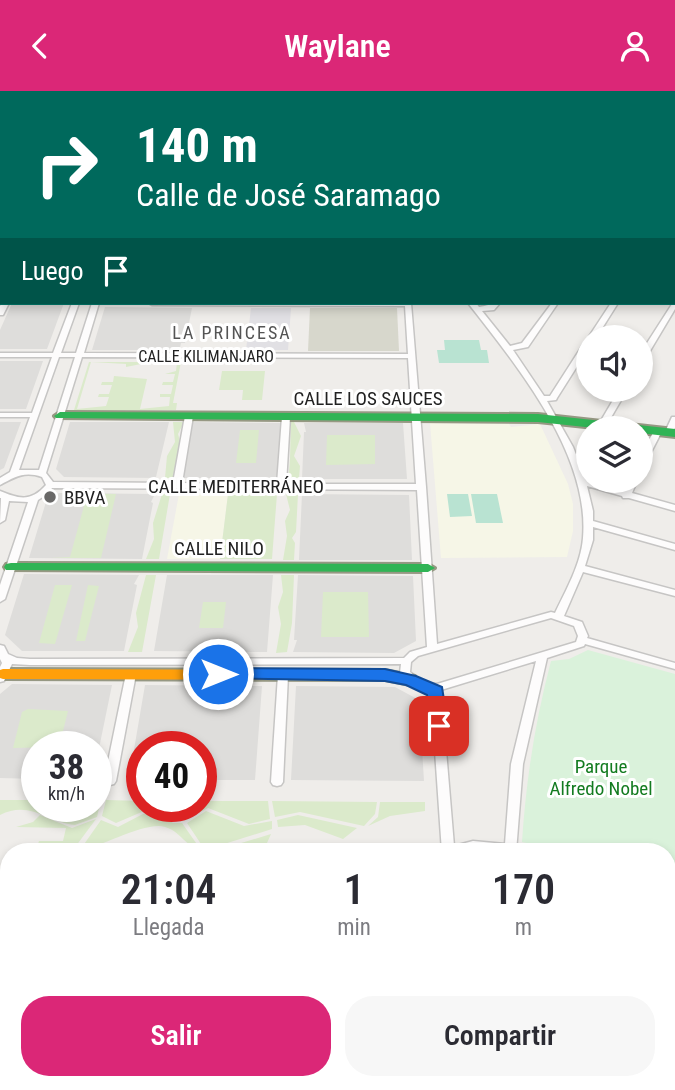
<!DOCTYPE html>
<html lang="es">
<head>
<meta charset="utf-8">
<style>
	body { margin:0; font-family:"Roboto Condensed",sans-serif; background:#f7f7f7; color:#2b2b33; height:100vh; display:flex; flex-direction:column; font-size:26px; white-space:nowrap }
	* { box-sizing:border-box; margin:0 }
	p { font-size:23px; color:#7c7c81 }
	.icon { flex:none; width:38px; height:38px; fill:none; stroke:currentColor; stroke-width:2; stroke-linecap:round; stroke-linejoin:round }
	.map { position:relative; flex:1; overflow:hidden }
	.drawer { position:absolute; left:0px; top:752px; width:676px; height:247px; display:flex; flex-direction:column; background:#fff; border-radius:28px 28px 0 0; box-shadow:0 4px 10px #0003 }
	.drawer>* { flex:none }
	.banner { position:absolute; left:0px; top:0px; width:676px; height:214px; box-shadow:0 4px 10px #0003; background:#00695c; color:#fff; overflow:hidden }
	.fabs { position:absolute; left:576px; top:234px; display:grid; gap:14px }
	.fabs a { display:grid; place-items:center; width:77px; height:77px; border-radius:50%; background:#fff; box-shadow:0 4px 10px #0003; font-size:35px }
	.speed { position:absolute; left:21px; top:640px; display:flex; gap:14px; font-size:35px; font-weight:700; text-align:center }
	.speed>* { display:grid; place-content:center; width:91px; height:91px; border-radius:50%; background:#fff; box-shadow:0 4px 10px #0003; line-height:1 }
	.speed small { font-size:18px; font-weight:400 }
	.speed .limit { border:10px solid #d22; background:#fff; color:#111 }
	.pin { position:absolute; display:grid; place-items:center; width:60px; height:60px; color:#fff; margin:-30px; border-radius:14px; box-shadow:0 4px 10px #0006 }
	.me { position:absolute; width:77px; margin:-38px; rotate:90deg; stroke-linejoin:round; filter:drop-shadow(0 0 5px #0008) }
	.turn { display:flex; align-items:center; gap:24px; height:147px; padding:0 21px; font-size:32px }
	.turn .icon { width:91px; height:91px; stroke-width:2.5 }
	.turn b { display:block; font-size:49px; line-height:60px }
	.then { display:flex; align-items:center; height:66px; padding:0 21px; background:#0003; gap:14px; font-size:26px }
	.eta { display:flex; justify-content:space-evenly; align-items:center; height:119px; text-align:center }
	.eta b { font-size:42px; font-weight:600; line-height:49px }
	.primary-button { display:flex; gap:14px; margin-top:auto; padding:14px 21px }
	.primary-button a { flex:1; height:80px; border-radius:28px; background:#db2777; color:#fff; font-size:28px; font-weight:600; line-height:80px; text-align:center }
	.primary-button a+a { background:#f7f7f7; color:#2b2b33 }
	header { display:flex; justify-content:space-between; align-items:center; height:91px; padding:0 21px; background:#db2777; color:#fff; font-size:32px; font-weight:600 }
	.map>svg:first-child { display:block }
	.residential { fill:#dedddb }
	.education { fill:#f6f6e7 }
	.military { fill:#e4dcd7 }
	.construction { fill:#d7d7cc }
	.grass { fill:#dbeacb; fill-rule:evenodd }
	.park { fill:#daf2db }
	.pitch { fill:#b9e3d2 }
	.plaza { fill:#e1e0e4 }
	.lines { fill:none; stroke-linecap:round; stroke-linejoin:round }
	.street-casing { stroke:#c6c5c4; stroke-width:3 }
	.fast-casing { stroke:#969883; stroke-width:4 }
	.slow-casing { stroke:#969883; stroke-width:4 }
	.street { fill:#fdfcfc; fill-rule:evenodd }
	.fast { fill:#30b455; fill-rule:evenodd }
	.slow { fill:#ff9f0a; fill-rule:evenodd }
	.route { fill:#1a73e8; stroke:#114b97; stroke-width:2 }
	.poi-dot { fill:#696867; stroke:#fff; stroke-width:2.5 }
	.labels { text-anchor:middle; stroke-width:6; stroke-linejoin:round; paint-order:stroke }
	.far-street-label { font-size:16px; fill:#212121; stroke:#fff }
	.far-neighbourhood-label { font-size:18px; letter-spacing:2px; fill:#545454; stroke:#fff }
	.street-label { font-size:19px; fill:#212121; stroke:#fff }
	.poi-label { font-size:19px; fill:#212121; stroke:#fff; text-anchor:start }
	.park-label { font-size:19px; fill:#137b20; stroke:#fff }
</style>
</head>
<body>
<header><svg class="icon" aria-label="back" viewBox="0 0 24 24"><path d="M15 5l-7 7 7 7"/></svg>Waylane<svg class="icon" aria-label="person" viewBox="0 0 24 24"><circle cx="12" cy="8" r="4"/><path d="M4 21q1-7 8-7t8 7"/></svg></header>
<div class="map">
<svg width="675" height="999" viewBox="0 0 675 999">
	<rect width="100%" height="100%" fill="#efedea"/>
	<path class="residential" d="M12,212H64L47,258H0V239Z
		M105,216L192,217L185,252H181L180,257L183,259H92Z
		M0,270H43L26,318H0Z
		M0,331H21L4,377L0,379Z
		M70,331H169L156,386L158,387L64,386L56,378Z
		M191,331L282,332L278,387H182Z
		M304,332H403L407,388H302L304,341H306Z
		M59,402L155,403L151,411L153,412L142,468L29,467L46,411Z
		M302,403L409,404L412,469H299Z
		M24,483L139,484L134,493L137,494L124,560H22L5,544Z
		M167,484H273L267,561L154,560Z
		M298,484L413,485L416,550L394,562L293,561L297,549H294Z
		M12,593L112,594L96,672V656H37V688L0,687V603Z
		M145,594L262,595L255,689H201V656H142V689L129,688Z
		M296,595L395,596L419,609L424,690L291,689Z
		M0,828H9V966H0Z"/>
	<path class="education" d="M430,332L509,333L511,336L540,333L568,393L573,413V440L567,466L441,467Z
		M179,403H228L220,468H167Z"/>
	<path class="military" d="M667,785L675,787V948L667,947Z"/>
	<path class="construction" d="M310,217H397L399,260H308Z"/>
	<path class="grass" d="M89,271H181L173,312H177L176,319H74ZM91,271L126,273V276L151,271H177L176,280L165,283H175L173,291H163L162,294H173L171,303H160V306H170L169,315L140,318L147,288L114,285L113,291H102L101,294H112L109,303H99L98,306H109L106,315L77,318Z
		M222,280H265L262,309H242L243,299H219Z
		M173,331H184L178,343L180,350L173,387H165L167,365L175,351Z
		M291,331H294L301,345L294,365L300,375L299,388H288C291,370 290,352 291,331Z
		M240,339H259L256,372H236Z
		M327,344H375V373L326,374Z
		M59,402L116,403L101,467H51L70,466L87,404Z
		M162,403H170L159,468H146L154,448L153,432Z
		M228,403H277L272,468H220Z
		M286,403H298L296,441L292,447L295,452L294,469H283L287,445L285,430L290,419Z
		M146,484H156L142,561H128L138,536L136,522Z
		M281,484H294L292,532L287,561L276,562L281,533L278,516L283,501Z
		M55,494H72L55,553L39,552Z
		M88,494L99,495L85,550H76Z
		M323,501H368L369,546H321Z
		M203,511H226L223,537H199Z
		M28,618L68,620L59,656L13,657L22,621Z
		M0,709H37V716H96V709H101L97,726L75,734C46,731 30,709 0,724Z
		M106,709L142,710V716H171L181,730L160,718L151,717L116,732L102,725Z
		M201,710H268L270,728L249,733L208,717L185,729L177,716H201Z
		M272,710L377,711L375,723L364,735L300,721L275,726Z
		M380,711H425V720L390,725L368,735L378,726Z
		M206,720L244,735L272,730V738L205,759L187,732Z
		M153,721L173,732H182L201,759C186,756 180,740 165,736C146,730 102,756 80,759L101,729L118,736L143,723Z
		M40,724L72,737L96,728L73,759L38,753L39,750H63L66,737L16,736L33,731Z
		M298,724L357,737L343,748L305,734L278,736L277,729Z
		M271,743L263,761L215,760Z"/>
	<path class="park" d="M588,559L675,583V787L667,785V761H568L522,751C526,689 535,631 551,570L569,568Z"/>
	<path class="pitch" d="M444,249H479L481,259H487L489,272H439L437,259H445Z
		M447,403H468L472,425L450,426Z
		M471,403H497L503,432H476Z"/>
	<path class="plaza" d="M251,217H291L288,259H246Z"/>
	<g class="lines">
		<defs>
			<path id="street" d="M493,0H501L503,2H496Z
				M674,8H675V12H674Z
				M674,53L675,54V58L674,57Z
				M0,164H2V168H0Z
				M674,210H675V218L644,270L640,272V263Z
				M2,212H9L3,224H0V215Z
				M72,212H79L61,262H76L92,212H99L84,262L408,263L405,215L152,214L148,212H411L426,396L437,553L551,521L555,522C566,499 581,473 583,447C590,363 517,275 468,212H476L479,216C487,215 492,212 500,212L494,219L482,220L510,255L522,252L552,212H558L528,256L513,259L544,305H550L584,252L588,250V258L557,307L556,309L547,310L573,356L586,389L624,400L629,390H637L632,402L675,414V420L629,407H623L622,405L587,395L593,420V430L675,453V459L593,436V449L585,475L675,499V505L583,481L564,525L582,531L588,545L587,547L675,572V578L585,553L584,555L547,567L523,673L516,761L480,759L463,761H442L431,602L415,597L401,584L400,582L401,573L30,574L12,573L4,590L0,591V576L2,572L0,568V554L4,555L8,563L17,567L30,568L404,567L410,561L427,556L417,399L52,397L49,402L38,409L5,508L0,511V494L28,411L9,410L5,429L0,432L1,407H0V400C19,408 31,411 46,394L42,386C24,380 15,386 0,394V387L10,381L30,326H0V322H32L52,266H0V262H53ZM59,266H75L39,379H19ZM82,266L408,267L416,393H286L290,326L286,324L282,326L277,393L182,392L193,325L189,323L185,325L173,392L53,391L46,382ZM551,527L574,535L578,545L576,551L437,593L422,591L410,581L411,571L418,565ZM536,570L511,673L505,753L473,750L454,755L441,599Z
				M611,212H618L596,247H588Z
				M619,299H627L606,335H600L599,333Z
				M672,326H675V337L672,343H666L665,341Z
				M655,338H661L662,340L644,375L640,377V366Z
				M131,579L135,581L136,583L116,690L114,693L110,694L106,693L104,690L126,583L127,581Z
				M283,580L287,582L288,584L283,691L281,694L277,695L273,694L271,691L278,584L279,582Z
				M0,980H9V990H14L0,992Z
				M408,990H422L421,999H407Z
				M546,990H560L564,999H550Z"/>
			<path id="fast" d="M216,0H238L213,2Z
				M344,0H369L341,2Z
				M414,0H438L411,2Z
				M0,47H2L0,52Z
				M60,321L538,323L675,338V346L640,342V338H604L538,331L56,327L54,325Z
				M11,472L428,473L435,477L428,481L6,479L4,476L6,473Z"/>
			<path id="slow" d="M265,0H288L262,2Z
				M0,27H2L0,32Z
				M2,106V112L0,113V107Z
				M3,578L385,579L415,585L418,589L415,593L410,594L385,589L3,588L0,587V579Z"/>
		</defs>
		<use href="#street" class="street-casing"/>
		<use href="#fast" class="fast-casing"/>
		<use href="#slow" class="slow-casing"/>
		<use href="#street" class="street"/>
		<use href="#fast" class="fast"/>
		<use href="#slow" class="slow"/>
	</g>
	<path class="route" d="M218,577L385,578L416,585L442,596L448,635L439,642L433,640L427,604L406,594L385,590L212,587L210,583Z"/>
	<circle class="poi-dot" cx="50" cy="406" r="7"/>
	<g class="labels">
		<g class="far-street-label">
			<text x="206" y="271">CALLE KILIMANJARO</text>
		</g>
		<g class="far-neighbourhood-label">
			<text x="232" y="248">LA PRINCESA</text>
		</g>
		<g class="street-label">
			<text x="368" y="314">CALLE LOS SAUCES</text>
			<text x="236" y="402">CALLE MEDITERRÁNEO</text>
			<text x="219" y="464">CALLE NILO</text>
		</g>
		<g class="poi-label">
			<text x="64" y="413">BBVA</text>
		</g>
		<g class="park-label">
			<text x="601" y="682">Parque<tspan x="601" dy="22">Alfredo Nobel</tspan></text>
		</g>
	</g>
</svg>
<div class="fabs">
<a><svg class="icon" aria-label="sound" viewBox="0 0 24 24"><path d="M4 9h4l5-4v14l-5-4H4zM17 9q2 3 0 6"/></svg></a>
<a><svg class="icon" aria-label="layers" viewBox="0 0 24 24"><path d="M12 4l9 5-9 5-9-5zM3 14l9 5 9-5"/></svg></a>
</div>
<div class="speed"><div>38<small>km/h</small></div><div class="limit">40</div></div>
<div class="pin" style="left:439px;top:635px;background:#d93025"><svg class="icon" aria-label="arrive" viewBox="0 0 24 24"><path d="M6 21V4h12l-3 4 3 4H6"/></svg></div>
<svg class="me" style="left:218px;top:583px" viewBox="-20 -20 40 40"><circle r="17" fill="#1a73e8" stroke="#fff" stroke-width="3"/><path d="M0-11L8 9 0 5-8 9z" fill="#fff"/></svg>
<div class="banner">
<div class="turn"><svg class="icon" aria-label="right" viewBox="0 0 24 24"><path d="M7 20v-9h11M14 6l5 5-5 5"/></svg><div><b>140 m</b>Calle de José Saramago</div></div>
<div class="then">Luego<svg class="icon" aria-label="arrive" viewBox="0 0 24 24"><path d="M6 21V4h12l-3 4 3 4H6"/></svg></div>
</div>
<section class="drawer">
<div class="eta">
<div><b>21:04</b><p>Llegada</p></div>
<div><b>1</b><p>min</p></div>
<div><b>170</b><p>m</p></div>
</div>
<div class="primary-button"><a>Salir</a><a>Compartir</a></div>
</section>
</div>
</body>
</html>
